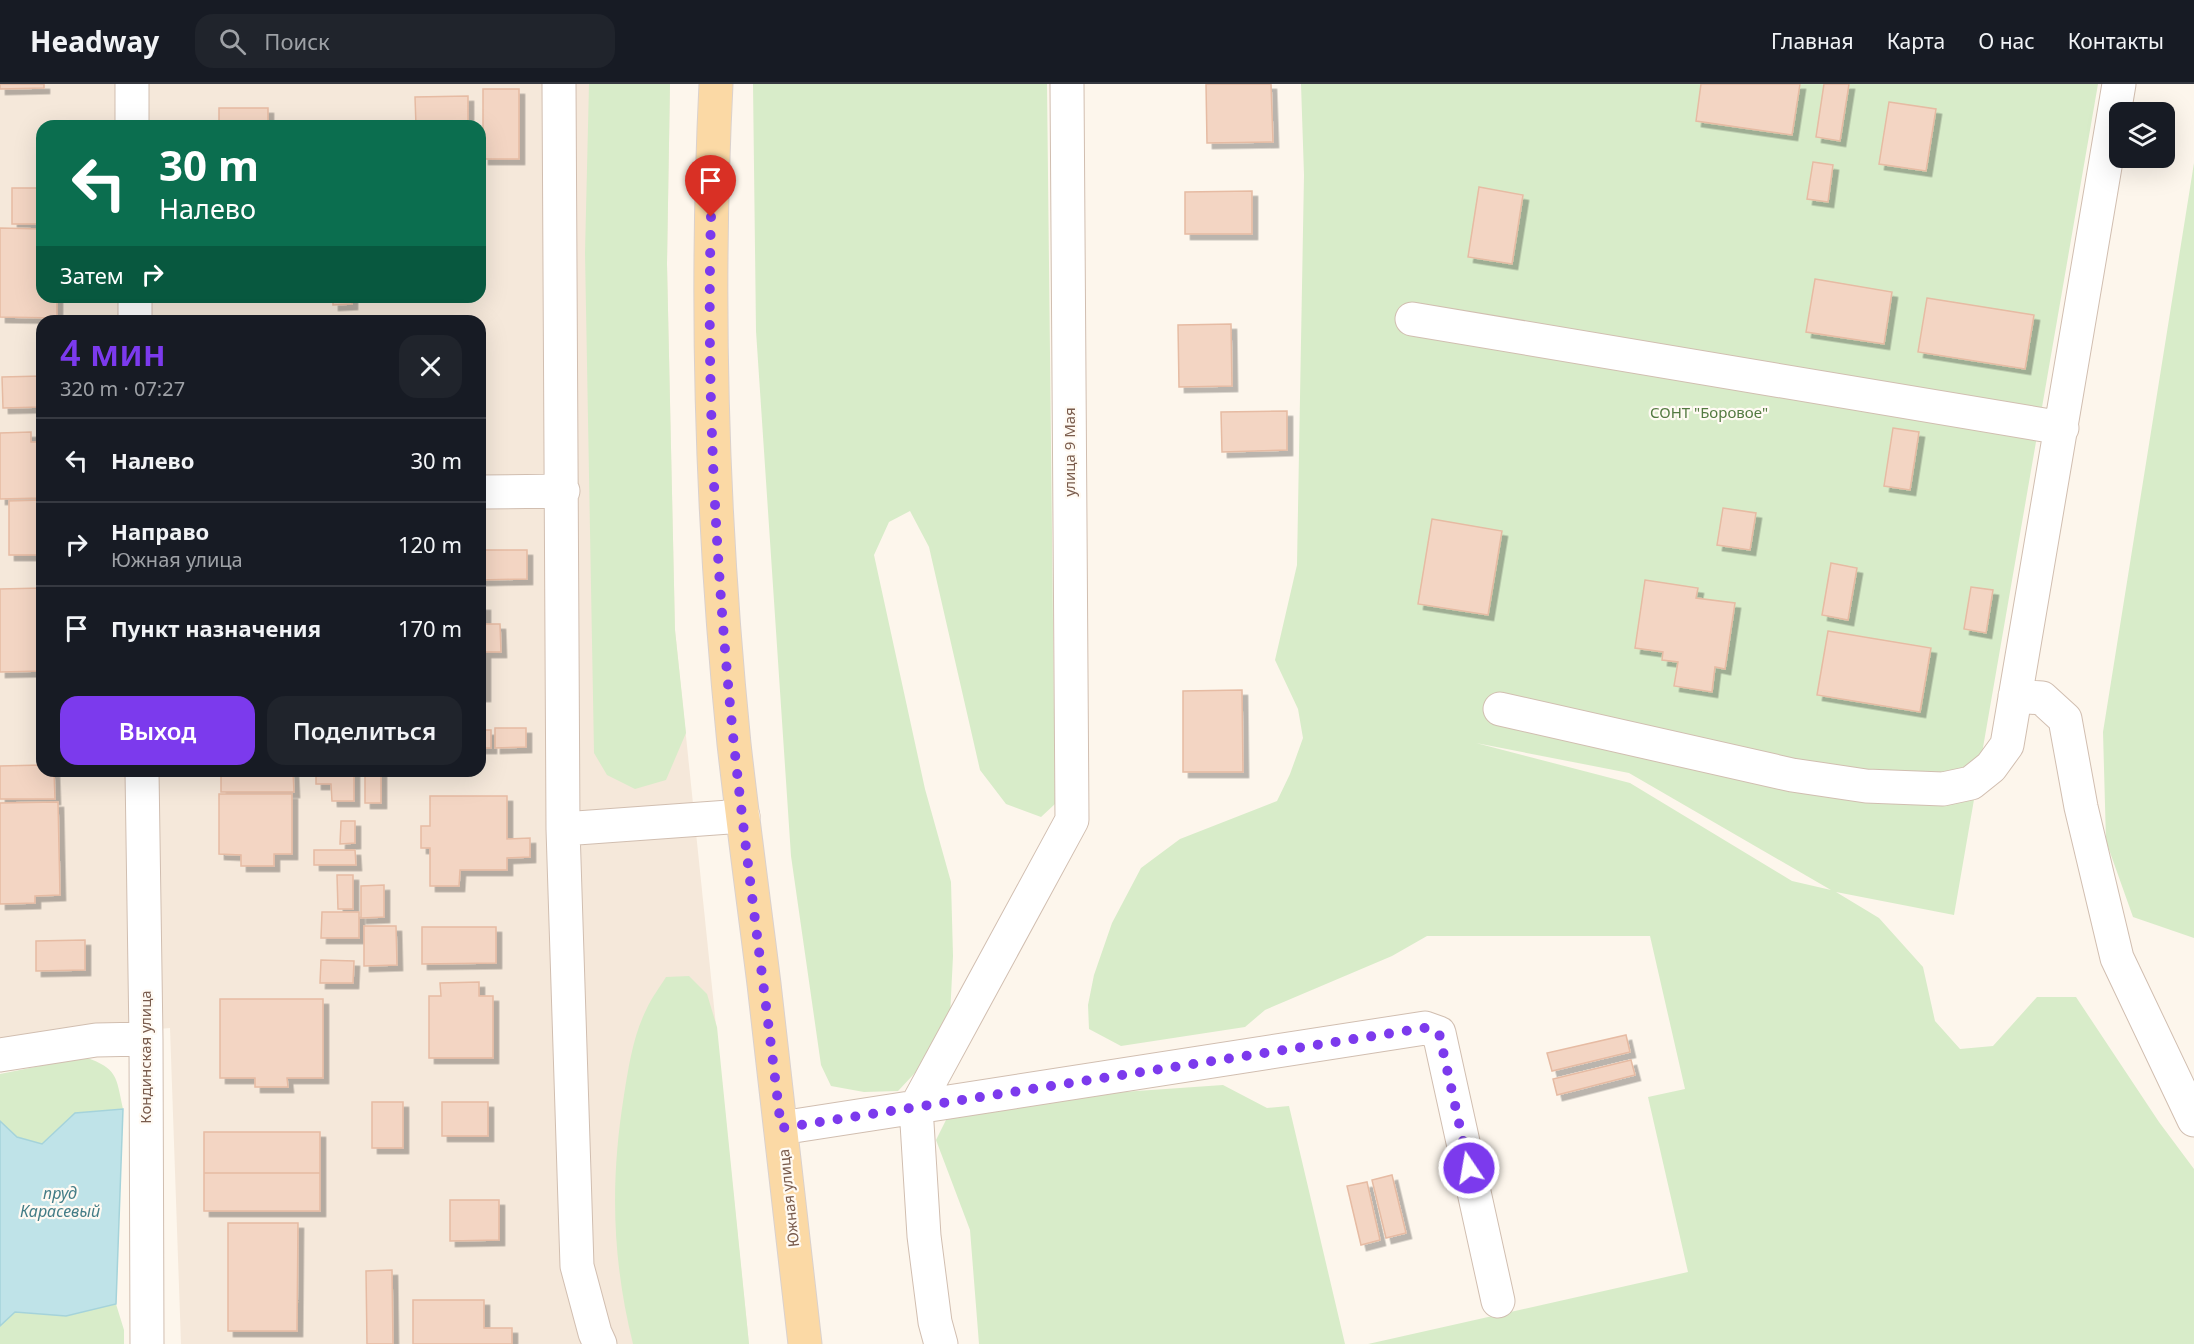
<!DOCTYPE html>
<html lang="ru">
<head>
<meta charset="utf-8">
<style>
	body { margin:0; font-family:"Noto Sans",sans-serif; background:#20242c; color:#f1f3f6; height:100vh; display:flex; flex-direction:column; font-size:22px; white-space:nowrap }
	* { box-sizing:border-box; margin:0 }
	p { font-size:20px; color:#9ea1a6 }
	.icon { flex:none; width:33px; height:33px; fill:none; stroke:currentColor; stroke-width:2; stroke-linecap:round; stroke-linejoin:round }
	.map { position:relative; flex:1; overflow:hidden }
	.side { position:absolute; left:36px; top:231px; width:450px; height:462px; display:flex; flex-direction:column; background:#171b24; border-radius:18px; box-shadow:0 6px 24px #0002 }
	.side>* { flex:none }
	.hud { position:absolute; left:36px; top:36px; width:450px; height:183px; border-radius:18px; box-shadow:0 6px 24px #0002; background:#0b6e4f; color:#fff; overflow:hidden }
	.buttons { position:absolute; left:2109px; top:18px; display:grid; gap:12px }
	.buttons a { display:grid; place-items:center; width:66px; height:66px; border-radius:12px; background:#171b24; box-shadow:0 6px 24px #0002; font-size:30px }
	.pin { position:absolute; display:grid; place-items:center; width:51px; height:51px; color:#fff; margin:-62px -26px; border-radius:50% 50% 50% 0; rotate:-45deg; box-shadow:0 0 6px #0007 }
	.pin .icon { rotate:45deg }
	.me { position:absolute; width:66px; margin:-33px; rotate:348deg; stroke-linejoin:round; filter:drop-shadow(0 0 4px #0008) }
	.turn { display:flex; align-items:center; gap:21px; height:126px; padding:0 24px; font-size:27px }
	.turn .icon { width:78px; height:78px; stroke-width:2.5 }
	.turn b { display:block; font-size:42px; line-height:51px }
	.then { display:flex; align-items:center; height:57px; padding:0 24px; background:#0003; gap:12px; font-size:22px }
	.round { display:grid; place-items:center; flex:none; width:63px; height:63px; border-radius:18px; background:#20242c }
	.head { display:flex; align-items:center; justify-content:space-between; height:102px; padding:0 24px }
	h1 { font-size:36px; font-weight:600; line-height:45px; color:#7c3aed }
	.primary-button { display:flex; gap:12px; margin-top:auto; padding:12px 24px }
	.primary-button a { flex:1; height:69px; border-radius:18px; background:#7c3aed; color:#fff; font-size:24px; font-weight:600; line-height:69px; text-align:center }
	.primary-button a+a { background:#20242c; color:#f1f3f6 }
	ul { padding:0; list-style:none }
	li { display:flex; align-items:center; gap:18px; height:84px; padding:0 24px; border-top:2px solid #363941 }
	li div { flex:1 }
	li b { display:block; font-size:22px }
	li em { font-style:normal }
	header { display:flex; align-items:center; gap:36px; box-sizing:border-box; height:84px; padding:0 30px; background:#171b24; border-bottom:2px solid #363941 }
	header strong { font-size:28px }
	nav { display:flex; gap:33px; margin-inline-start:auto; font-size:21px }
	.search { width:420px; height:54px; background:#20242c; display:flex; align-items:center; gap:15px; box-sizing:border-box; padding:0 21px; border-radius:18px; color:#9ea1a6; font-size:22px }
	.map>svg:first-child { display:block }
	.residential { fill:#f5e8da; fill-rule:evenodd }
	.green { fill:#d8ecc9; fill-rule:evenodd }
	.water { fill:#bfe3e8; stroke:#a5d3da; stroke-width:1.5 }
	.building { fill:#f3d5c3; stroke:#e6bba3; stroke-width:1.5; filter:url(#shadow) }
	.lines { fill:none; stroke-linecap:round; stroke-linejoin:round }
	.minor-casing { stroke:#d1beb0; stroke-width:35 }
	.major-casing { stroke:#dad1cd; stroke-width:35 }
	.minor { stroke:#fff; stroke-width:33 }
	.major { stroke:#fbd9a5; stroke-width:33 }
	.route { stroke:#7c3aed; stroke-width:10; stroke-dasharray:0 18 }
	.labels { text-anchor:middle; stroke-width:4.5; stroke-linejoin:round; paint-order:stroke }
	.park-label { font-size:15px; fill:#537a41; stroke:#fffaf3 }
	.street-label { font-size:15px; fill:#7a5c4d; stroke:#fffaf3 }
	.water-label { font-size:16px; font-style:italic; fill:#437c86; stroke:#fffaf3 }
</style>
</head>
<body>
<header>
<strong>Headway</strong>
<div class="search"><svg class="icon" aria-label="search" viewBox="0 0 24 24"><circle cx="10" cy="10" r="6"/><path d="M15 15l6 6"/></svg>Поиск</div>
<nav><a>Главная</a><a>Карта</a><a>О нас</a><a>Контакты</a></nav>
</header>
<div class="map">
<svg width="2194" height="1260" viewBox="0 0 2194 1260">
	<defs>
		<filter id="shadow"><feDropShadow dx="5.5" dy="5.5" stdDeviation="0" flood-color="#0004"/></filter>
	</defs>
	<rect width="100%" height="100%" fill="#fdf6ec"/>
	<path class="residential" d="M0,0H670L667,180L675,546L749,1260H181L170,944L102,950L0,969ZM42,42H480V213H42ZM42,237H480V687H42Z"/>
	<path class="green" d="M589,0H670L667,180L675,546L686,649L666,696L635,705L607,691L594,669L585,169Z
		M753,0H1047L1055,720L1041,733L1006,720L980,686L929,463L910,427L889,438L874,471L925,705L951,798L953,872L950,932L929,974L898,1007L864,1008L831,1002L821,981L791,772L756,247Z
		M1301,0H2098L1954,831L1836,808L1879,834L1923,883L1935,937L1960,965L1993,962L2037,913H2076L2159,1038L2194,1085V1260H1368L1688,1188L1648,1013L1685,1005L1650,852H1427L1392,872L1265,926L1245,943L1121,962L1089,945L1088,921L1094,891L1112,839L1141,784L1180,755L1277,717L1290,690L1303,654L1298,625L1275,576L1297,481L1304,91ZM1476,659L1629,689L1831,806L1792,797L1630,699Z
		M2194,79V854L2133,833L2106,757L2103,648Z
		M689,892L707,910L717,943L749,1260H633C612,1175 610,1098 624,1011C629,981 633,952 647,924C652,913 660,903 666,893Z
		M85,973C118,985 116,992 123,1025L75,1029L42,1060L17,1053L0,1037V990Z
		M1223,1001L1267,1024L1289,1022L1345,1260H979L970,1146L936,1056L948,1032L1108,1009Z
		M116,1220L124,1246V1260H0V1242L15,1228L66,1232Z"/>
	<path class="water" d="M123,1025L116,1220L66,1232L15,1228L0,1242V1037L17,1053L42,1060L75,1029Z"/>
	<path class="building" d="M0,0H44V4L0,5Z
		M1206,0H1271L1273,58L1207,59Z
		M1701,0H1800L1792,51L1696,37Z
		M1824,0H1849L1840,57L1816,53Z
		M483,5H519V75H483Z
		M468,12V42H416L415,13Z
		M1889,18L1936,25L1926,87L1879,80Z
		M219,24H268V42H208V39H219Z
		M1813,78L1833,81L1828,118L1807,115Z
		M1479,103L1523,111L1512,180L1468,173Z
		M12,104H42V140H12Z
		M1252,107V150H1185V108Z
		M0,144L42,145V213H57V234L0,233Z
		M1815,195L1892,208L1884,260L1806,248Z
		M333,213H352V220L333,221Z
		M1927,214L2034,231L2025,285L1918,268Z
		M1231,240L1232,302L1179,303L1178,241Z
		M42,292V323L3,324L2,293Z
		M1287,327V366L1222,368L1221,328Z
		M1893,344L1919,348L1910,406L1884,402Z
		M31,348V358H42V414L0,415V349Z
		M42,416V471H9V417Z
		M1723,424L1756,429L1750,466L1717,461Z
		M1432,435L1502,447L1488,531L1418,520Z
		M480,466H527V495L480,496Z
		M1831,479L1857,484L1848,536L1822,531Z
		M1645,496L1698,504L1696,514L1735,519L1725,585L1715,583L1712,608L1674,602L1678,578L1662,576L1663,568L1635,564Z
		M1971,503L1993,506L1986,549L1964,545Z
		M42,504V587L0,588V505Z
		M480,521H485V540H500L501,568H485V612H480Z
		M1828,547L1931,564L1920,628L1817,611Z
		M1242,606L1243,688H1183V607Z
		M495,644H526V663L495,664Z
		M480,646H491V664H480Z
		M42,681V687H54L55,715H0V682Z
		M221,687H293L294,708H221Z
		M316,687H354V717H332L331,700H316Z
		M365,687H381V719H365Z
		M219,710H292V770H274V782H241V771L219,770Z
		M430,712H507V755L530,754V773L507,774V786H460L459,802H430V764H421V742H430Z
		M58,718L60,811L35,812V819L0,820V719Z
		M341,737H355V759L340,760Z
		M314,766H355L356,781H314Z
		M337,791H353V825H338Z
		M384,801V833L361,834V802Z
		M322,828H359V854H321Z
		M364,842H396L397,881L364,882Z
		M422,843H496V879L422,880Z
		M85,856V886L36,887V857Z
		M321,876L354,877L353,899H320Z
		M479,898V912H493V974H429V912H441L440,899Z
		M220,915H323V994H287L288,1003H255V994H220Z
		M1626,951L1630,968L1552,987L1547,969Z
		M1631,976L1635,991L1557,1011L1553,995Z
		M372,1018H403V1064H372Z
		M442,1018H488V1052H442Z
		M204,1048H320V1089H204Z
		M204,1089H320V1127H204Z
		M1392,1091L1406,1149L1386,1154L1372,1096Z
		M1367,1098L1380,1156L1361,1161L1347,1102Z
		M450,1116H499V1156L450,1157Z
		M228,1139H298L297,1247H228Z
		M392,1186L393,1260H367L366,1187Z
		M413,1216H484V1244H512V1260H413Z"/>
	<g class="lines">
		<defs>
			<path id="minor" d="M132,0V42
				M559,0L563,745L577,1182L595,1249L600,1260
				M135,213V237
				M1412,235L2062,344
				M480,408L563,407
				M2015,612L2042,614L2065,635L2081,723L2117,874L2194,1036
				M1500,625L1792,691L1866,702L1943,705L1971,699L1991,683L2007,661L2119,0
				M142,687L146,955L147,1260
				M563,745L743,732
				M0,971L96,956L146,955
				M781,1044L1425,944L1439,949L1498,1217
				M941,1260L935,1238L924,1152L916,1023L1072,736L1067,0"/>
			<path id="major" d="M716,0C705,220 712,441 734,660C743,740 754,820 764,900C778,1020 792,1140 805,1260"/>
		</defs>
		<use href="#minor" class="minor-casing"/>
		<use href="#major" class="major-casing"/>
		<use href="#minor" class="minor"/>
		<use href="#major" class="major"/>
	</g>
	<g class="lines">
		<path class="route" d="M711,133C706,308 716,487 734,661C748,789 766,916 781,1044L1425,944L1439,949L1469,1084"/>
	</g>
	<g class="labels">
		<g class="park-label">
			<text x="1709" y="334">СОНТ "Боровое"</text>
		</g>
		<g class="street-label">
			<text transform="translate(1070 368) rotate(-90)" y="5">улица 9 Мая</text>
			<text transform="translate(146 973) rotate(-90)" y="5">Кондинская улица</text>
			<text transform="translate(789 1114) rotate(-96)" y="5">Южная улица</text>
		</g>
		<g class="water-label">
			<text x="60" y="1115">пруд<tspan x="60" dy="18">Карасевый</tspan></text>
		</g>
	</g>
</svg>
<div class="buttons">
<a><svg class="icon" aria-label="layers" viewBox="0 0 24 24"><path d="M12 4l9 5-9 5-9-5zM3 14l9 5 9-5"/></svg></a>
</div>
<div class="pin" style="left:711px;top:133px;background:#d93025"><svg class="icon" aria-label="arrive" viewBox="0 0 24 24"><path d="M6 21V4h12l-3 4 3 4H6"/></svg></div>
<svg class="me" style="left:1469px;top:1084px" viewBox="-20 -20 40 40"><circle r="17" fill="#7c3aed" stroke="#fff" stroke-width="3"/><path d="M0-11L8 9 0 5-8 9z" fill="#fff"/></svg>
<div class="hud">
<div class="turn"><svg class="icon" aria-label="left" viewBox="0 0 24 24"><path d="M17 20v-9H6M10 6l-5 5 5 5"/></svg><div><b>30 m</b>Налево</div></div>
<div class="then">Затем<svg class="icon" aria-label="right" viewBox="0 0 24 24"><path d="M7 20v-9h11M14 6l5 5-5 5"/></svg></div>
</div>
<section class="side">
<div class="head"><div><h1>4 мин</h1><p>320 m · 07:27</p></div><a class="round"><svg class="icon" aria-label="close" viewBox="0 0 24 24"><path d="M6 6l12 12M18 6L6 18"/></svg></a></div>
<ul>
<li><svg class="icon" aria-label="left" viewBox="0 0 24 24"><path d="M17 20v-9H6M10 6l-5 5 5 5"/></svg><div><b>Налево</b></div><em>30 m</em></li>
<li><svg class="icon" aria-label="right" viewBox="0 0 24 24"><path d="M7 20v-9h11M14 6l5 5-5 5"/></svg><div><b>Направо</b><p>Южная улица</p></div><em>120 m</em></li>
<li><svg class="icon" aria-label="arrive" viewBox="0 0 24 24"><path d="M6 21V4h12l-3 4 3 4H6"/></svg><div><b>Пункт назначения</b></div><em>170 m</em></li>
</ul>
<div class="primary-button"><a>Выход</a><a>Поделиться</a></div>
</section>
</div>
</body>
</html>
